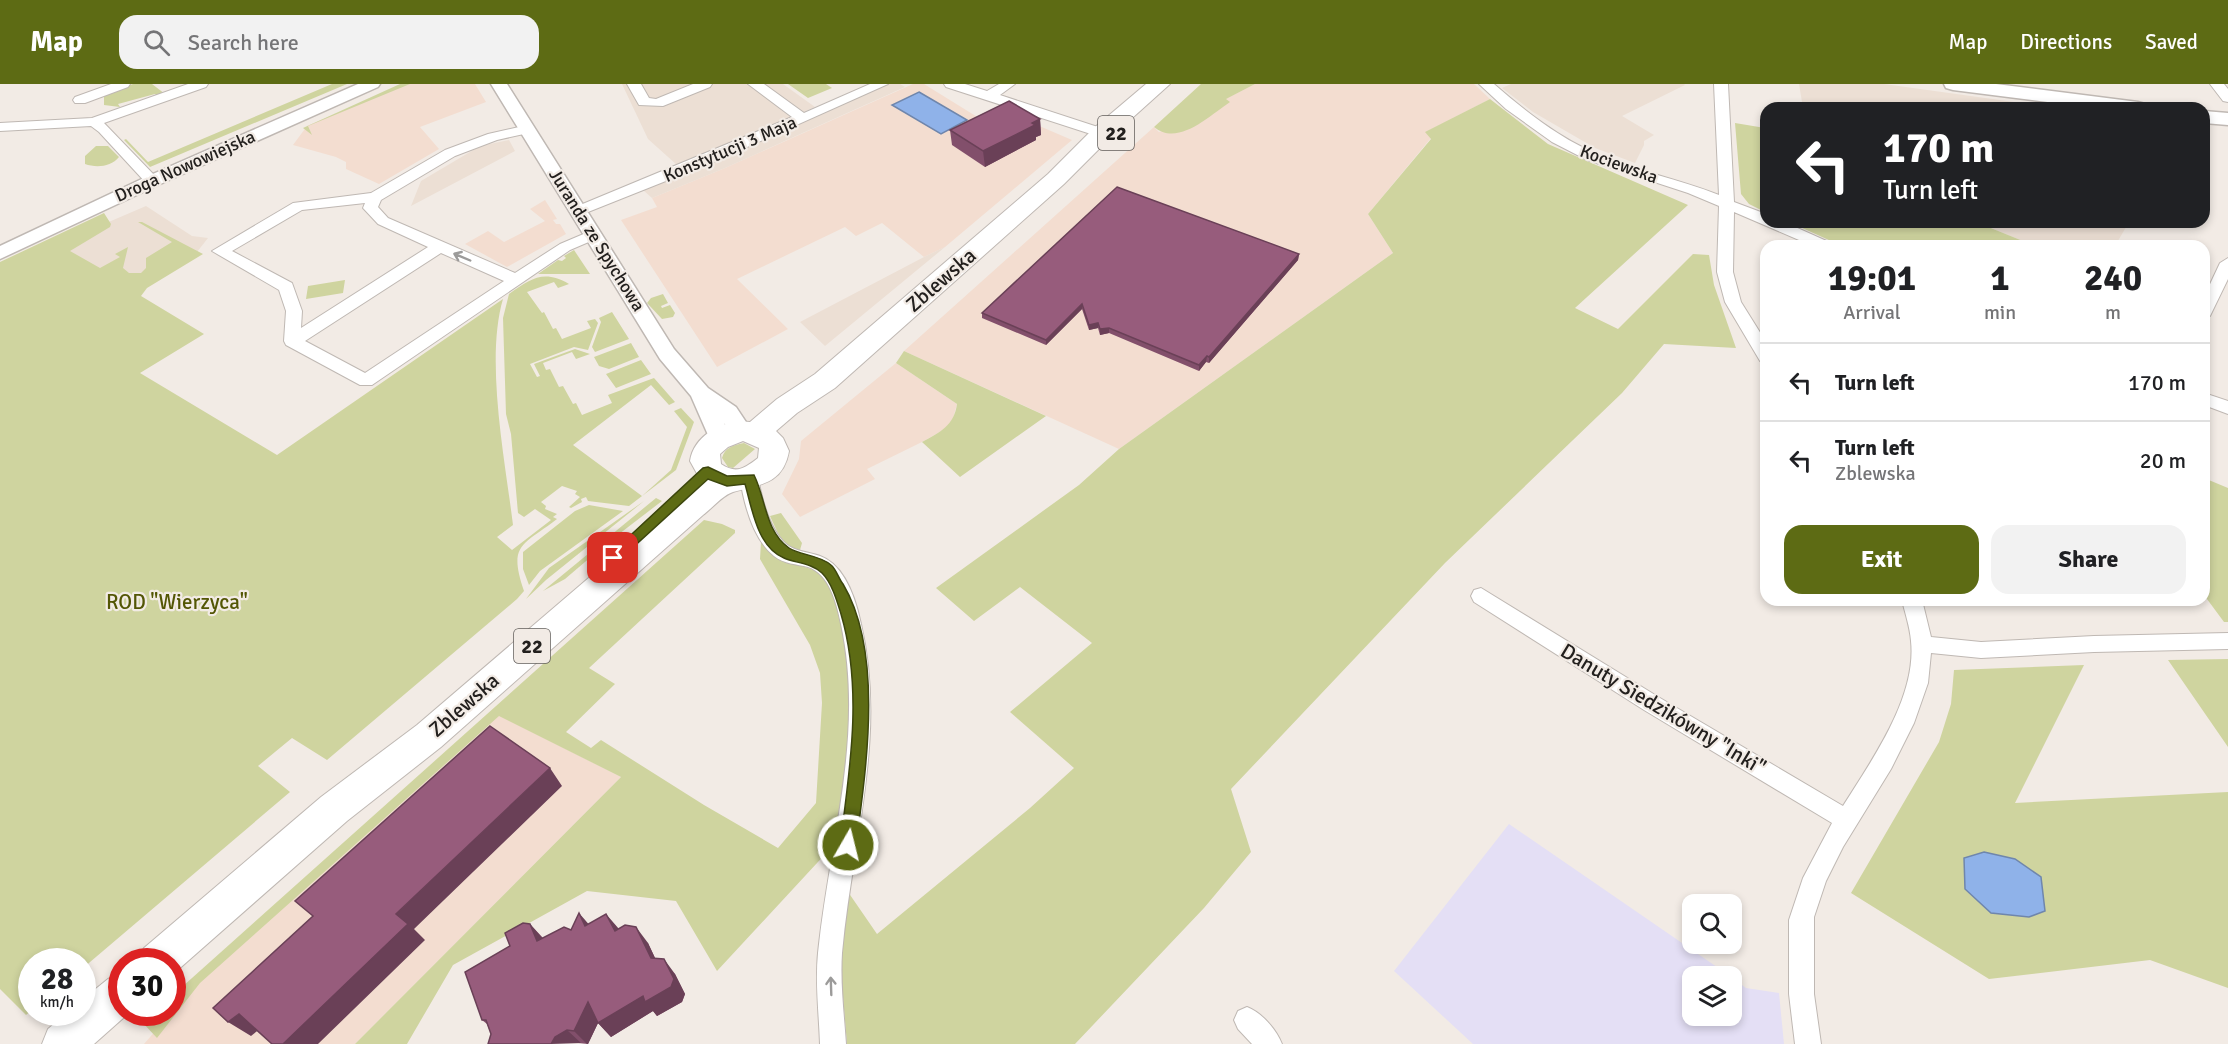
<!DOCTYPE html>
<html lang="en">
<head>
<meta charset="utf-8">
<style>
	body { margin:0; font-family:Signika,sans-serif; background:#f2f2f2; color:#202124; height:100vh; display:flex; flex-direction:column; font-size:22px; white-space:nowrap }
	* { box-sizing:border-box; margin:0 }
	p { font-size:20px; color:#757577 }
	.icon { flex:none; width:33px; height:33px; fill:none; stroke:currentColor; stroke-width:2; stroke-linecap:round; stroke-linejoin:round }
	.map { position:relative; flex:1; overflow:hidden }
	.drawer { position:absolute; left:1760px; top:156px; width:450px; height:366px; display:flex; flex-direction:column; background:#fff; border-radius:18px; box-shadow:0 3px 9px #0003 }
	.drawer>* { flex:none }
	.hud { position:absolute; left:1760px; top:18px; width:450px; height:126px; border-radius:18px; box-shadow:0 3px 9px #0003; background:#202124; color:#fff; overflow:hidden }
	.fabs { position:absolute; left:1682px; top:810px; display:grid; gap:12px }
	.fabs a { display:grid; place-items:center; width:60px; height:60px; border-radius:12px; background:#fff; box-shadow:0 3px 9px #0003; font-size:30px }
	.speed { position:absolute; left:18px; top:864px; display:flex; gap:12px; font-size:30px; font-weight:700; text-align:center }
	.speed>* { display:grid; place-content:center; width:78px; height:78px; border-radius:50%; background:#fff; box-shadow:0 3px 9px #0003; line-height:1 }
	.speed small { font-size:15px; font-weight:400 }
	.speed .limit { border:9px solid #d22; background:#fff; color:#111 }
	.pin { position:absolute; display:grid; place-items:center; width:51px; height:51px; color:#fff; margin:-26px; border-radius:12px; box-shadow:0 3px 9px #0006 }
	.me { position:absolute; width:66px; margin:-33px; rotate:8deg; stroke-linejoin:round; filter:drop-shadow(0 0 4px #0008) }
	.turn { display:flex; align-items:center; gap:21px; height:126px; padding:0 24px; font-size:27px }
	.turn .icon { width:78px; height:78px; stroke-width:2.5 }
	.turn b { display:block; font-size:42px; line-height:51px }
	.eta { display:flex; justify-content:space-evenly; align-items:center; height:102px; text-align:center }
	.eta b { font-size:36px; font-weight:800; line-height:42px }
	.primary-button { display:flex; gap:12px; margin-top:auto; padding:12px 24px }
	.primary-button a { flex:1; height:69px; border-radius:18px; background:#5d6b14; color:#fff; font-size:24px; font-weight:800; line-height:69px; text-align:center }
	.primary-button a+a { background:#f2f2f2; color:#202124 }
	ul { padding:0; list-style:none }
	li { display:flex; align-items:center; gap:18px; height:78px; padding:0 24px; border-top:2px solid #e0e0e0 }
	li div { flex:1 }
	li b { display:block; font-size:22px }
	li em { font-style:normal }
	header { display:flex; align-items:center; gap:36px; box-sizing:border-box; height:84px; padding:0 30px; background:#5d6b14; color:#fff }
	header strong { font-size:28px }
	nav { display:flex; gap:33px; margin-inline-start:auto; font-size:21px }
	.search { width:420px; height:54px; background:#f2f2f2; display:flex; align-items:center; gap:15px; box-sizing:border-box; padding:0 21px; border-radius:18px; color:#757577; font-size:22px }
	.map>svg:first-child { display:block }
	.commercial { fill:#f3ddd0 }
	.built { fill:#ecdfd4 }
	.education { fill:#e4dff5 }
	.green { fill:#cfd49f }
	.water { fill:#8fb2e9; stroke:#6f86ac; stroke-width:1.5 }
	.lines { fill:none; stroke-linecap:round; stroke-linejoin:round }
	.minor-casing { stroke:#bfb8b3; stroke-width:2 }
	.tertiary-casing { stroke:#bfb8b3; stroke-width:3 }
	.secondary-casing { stroke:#bfb8b3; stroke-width:3 }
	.primary-casing { stroke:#bfb8b3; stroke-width:2 }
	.minor { fill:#fff; fill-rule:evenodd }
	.tertiary { fill:#fff; fill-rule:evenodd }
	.secondary { fill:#fff; fill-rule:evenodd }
	.primary { fill:#fff; fill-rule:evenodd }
	.wall { fill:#824f6b }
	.shaded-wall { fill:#6a4057 }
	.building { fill:#975c7c; stroke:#6a4057; stroke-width:1.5 }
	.oneway { stroke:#9c9b9a }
	.route { fill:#5d6b14; stroke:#3c460d; stroke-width:1.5 }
	.labels { text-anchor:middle; stroke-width:4.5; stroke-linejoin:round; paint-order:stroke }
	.far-street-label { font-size:18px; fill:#23201e; stroke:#f2ebe5 }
	.shield { fill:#f2ebe5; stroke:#615d5a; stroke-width:1.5 }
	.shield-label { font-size:20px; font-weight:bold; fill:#23201e }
	.street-label { font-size:21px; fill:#23201e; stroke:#f2ebe5 }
	.park-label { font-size:21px; fill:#535605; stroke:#f2ebe5 }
</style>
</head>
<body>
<header>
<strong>Map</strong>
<div class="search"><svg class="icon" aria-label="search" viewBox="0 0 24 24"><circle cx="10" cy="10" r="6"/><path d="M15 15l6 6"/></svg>Search here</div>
<nav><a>Map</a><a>Directions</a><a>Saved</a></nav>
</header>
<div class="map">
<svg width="2228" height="960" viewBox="0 0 2228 960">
	<rect width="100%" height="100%" fill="#f2ebe5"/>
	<path class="commercial" d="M407,0H475L486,18L420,43L439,65L379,100L346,85V78L336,73L293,61L307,42Z
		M913,0H924L987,39L1007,28L1072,56L945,163L924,173L882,139L856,152L845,143L737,195L788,245L717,283L621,136L657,123L652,114L725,84Z
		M1255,0H1474L1490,15L1426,48L1431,54L1368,130L1393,169L1119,365L904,267L1154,43L1159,48L1229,18L1225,15Z
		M545,116L557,135L553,136L556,140H560L566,150L507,183L465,160L488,147L504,158L545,137L530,125Z
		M896,279L957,320L952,338L945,345L922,358L867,385L875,395L800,433L782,410L799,375L801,357Z
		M499,631L621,693L355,960H144L198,898Z"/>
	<path class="built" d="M622,0H783L815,23L677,81L648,55Z
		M888,0H900L905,3L725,84L652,114L643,106Z
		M1511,0H1684L1685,1L1622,32L1654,51L1644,57V61L1635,79L1595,64L1533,28L1502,4Z
		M1799,0H1884L2057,24H1803Z
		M509,56L515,67L411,122L421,97L480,62Z
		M146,122L192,152L208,154L197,168L130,206L55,161Z
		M1976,138H2129L2115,162H2035Z
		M945,163L825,262L800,238L924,173Z"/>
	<path class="education" d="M1509,740L1730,892H1692V932H1731V893L1746,904L1779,909L1784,960H1473L1394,887Z"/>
	<path class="green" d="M133,0H152L165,10L157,12L155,10L118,20L120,23L104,21V10Z
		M332,0H347L150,83L124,56L126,55L148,78Z
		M400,0H410L308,42L312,51L303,44Z
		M788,0H826L832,4L808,14Z
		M1201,0H1255L1226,15L1230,18C1209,32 1178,63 1154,43Z
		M1490,15L1548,60L1688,121L1575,224L1618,245L1693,170L1709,171L1714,201L1736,264L1664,260L1622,309L1445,479L1231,705L1251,768L1204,824L1075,960H847L840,878L846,805L877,850L1030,724L1074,684L1010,628L1092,559L1020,503L974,537L936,504L1079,401L1119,365L1393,169L1368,130L1431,55L1425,48Z
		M1735,39L1765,44V128L1749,120L1741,110Z
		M96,62H108L119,73C111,83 96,84 85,80V72Z
		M104,129L111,140L110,143L70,167L100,184L120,173L115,170L128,163L123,184L129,189H141L146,184V174L172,158L138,138H142L203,170L147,204L141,212L204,250L140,289L277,371L503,215C485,276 505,376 513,441L497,453L512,466L551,436L535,425L524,433L518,429L511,350L506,330L503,234L509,210C531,195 543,185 569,200L558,204L554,198L527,208L542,229L544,228L553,245L556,244L562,255L591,244L587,237L595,235L598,239L588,266L574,263L530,280L537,293L540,292L534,280L575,265L590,270L576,275L572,268L543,279L546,286L550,285L559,303L563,302L573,320L576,319L582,331L612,319L608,311L654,294L675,318L669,321L651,301L573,361L642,412L671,386L687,343L674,327L681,324L694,338L676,386L629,422L588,417L586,413L581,415L582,418L571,424L569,423L580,413L575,410L577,407L562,402L541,418L546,422L545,425L557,430L553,433L557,435C522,462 508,460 524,507L517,515L327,676L292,654L258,682L290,708L83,884L82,878H32L31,927L26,931L0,905V178Z
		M1789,138H1976L2035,162H1842Z
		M574,166L590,190H538L558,176L562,177L566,174L564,172Z
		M345,196L343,209L306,215L308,202Z
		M663,210L668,219L661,222L662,224L670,221L675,229L673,233L662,235L647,219L651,214Z
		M612,228L629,255L595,268L592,263L601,238L599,234Z
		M631,259L639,273L609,285L599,282L594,273Z
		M904,267L1046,332L960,393L922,358C940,348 954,342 957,320L896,279Z
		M641,276L651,290L616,304L606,290Z
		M744,359L755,365L733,384L728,383L722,374C725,363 734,361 744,359Z
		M2204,394L2228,404V538H2224L2204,511Z
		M656,414L662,417L606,460L602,459L590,469L592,472L565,495L543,507Z
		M644,417L546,496L526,515L549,484Z
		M589,421L623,427L540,487L529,501L523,485V468L575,427Z
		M781,429L802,459L800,466C781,461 778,449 770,432Z
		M704,436L722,440L735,446V449L589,584L615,600L566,648L591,664L601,656L704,721L778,764L816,719L822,619L820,589L810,561L760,475L761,458L780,475L817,487L826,496L836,515L853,585L842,752L717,887L676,817L587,807L453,881L407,960H355L621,693L499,632L200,899L157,954L142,938L153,929L172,928L173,911Z
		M2228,575V663L2168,576Z
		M2084,581L2015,719L2228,708V904L2150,876L1989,895L1851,809L1939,658L1951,620L1954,586Z"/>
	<path class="water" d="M919,8L967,36L941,50L892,21Z
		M1984,768L2015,775L2041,793L2045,827L2029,833L1991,829L1965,805L1964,774Z"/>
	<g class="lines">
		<defs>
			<path id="minor" d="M111,0H130L128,3L85,19H75L73,16L75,13Z
				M188,0H208L206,3L104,39L157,94L159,97L157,100H147L99,48L91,42L0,47V39L92,34Z
				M627,0H641L649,14L656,15L693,0H712L710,3L663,22L639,21Z
				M748,0H764L804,29L870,0H888L716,77L583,130H573L571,127L573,124L792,33Z
				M944,0H965L987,7L999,0H1015L1000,11L1107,46L1109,49L1102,53L1097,52L946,3Z
				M1479,0H1494C1525,27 1559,54 1597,70C1636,87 1679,95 1719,111L1714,0H1728L1734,118L1766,130V138H1784L1831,159L1834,162H1813L1734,128L1733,188L1741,218L1766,258V279L1760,277L1725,218L1717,188L1719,122L1688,109L1587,76L1552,58L1506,25Z
				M2210,0H2224L2228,5V18L2223,17Z
				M528,41L535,45L533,48L497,56L455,72L381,116L378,123L388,134L515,189L560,160L593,146L601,151L598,154L570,166L372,301H360L286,261L284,257L286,227L279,206L212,167L293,119L371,109L445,66L488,50ZM365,119L363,124L378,140L428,163L301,244L302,227L292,199L232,167L302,126ZM441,169L504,197L365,289L305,257Z
				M2228,174V195L2210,232L2204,233V213L2220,179Z
				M2204,309L2228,317V330L2204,321Z
				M749,387L756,389L758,394C762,416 769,445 786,460C796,468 809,468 820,472C845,481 856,516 861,540C887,651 852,758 842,869C840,899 844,930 846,960H820C819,930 815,899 818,869C829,759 865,652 841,540C837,521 830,490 808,483C797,480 784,480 774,472C753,455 744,420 740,394L742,389Z
				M1481,504L1660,614L1843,722C1872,676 1917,613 1911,557C1910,543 1905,529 1902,516H1922L1931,553L1981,558L2094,552L2228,549V565L2094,568L1981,574L1931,569L1928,599L1914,639L1891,685L1843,763L1826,797L1814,833V910L1821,960H1795L1789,910V836L1803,794L1832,739L1644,626L1474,518L1471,512L1474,506Z
				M1247,923C1262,929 1276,945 1282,960H1252L1238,945L1234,936L1238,927Z"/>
			<path id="tertiary" d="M358,0H380L378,3L158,101L0,175V162L146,93Z
				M491,0H507L674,265L708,304L736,323L752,347L749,352C735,357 732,350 724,339L731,354L728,360L720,362L712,360L691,312L660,275Z"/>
			<path id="secondary" d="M1944,0H1996L2138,18L2145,20L2147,24H2094L1953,6L1946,4Z
				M2204,27L2228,29V41L2204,39Z"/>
			<path id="primary" d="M1146,0H1170L1110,54L1064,100L835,304L797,329L776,347L783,354L789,367C783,401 758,401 733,408C723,411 711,425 703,431L441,663L347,737L172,891V878H138L144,864L321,713L417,641L681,415L704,398L700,395L690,377C694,351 723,335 750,338L777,315L815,290L1048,90L1094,44ZM743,357L759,364L758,374C744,385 736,390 721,380L720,370L728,363Z
				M122,889V928H130L94,960H42L48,945L68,928H82V916L108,895Z"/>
		</defs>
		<use href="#minor" class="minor-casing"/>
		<use href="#tertiary" class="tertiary-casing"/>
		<use href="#secondary" class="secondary-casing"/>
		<use href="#primary" class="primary-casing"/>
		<use href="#minor" class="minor"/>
		<use href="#tertiary" class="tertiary"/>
		<use href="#secondary" class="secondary"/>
		<use href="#primary" class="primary"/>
	</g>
	<path class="wall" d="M1040,35L1041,51L1036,53V56L985,83L952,61L950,46Z
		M1299,170L1298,176L1209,279L1206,278L1199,287L1109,249L1100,251L1098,244L1089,246L1082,225L1046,261L982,234V229Z
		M530,840L543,854L588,840L618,845L648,859L655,874L675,890L685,910L682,918L657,932L653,927L611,953L598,939L588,960L491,950L487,940L482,936L510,862Z"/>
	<path class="shaded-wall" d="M1040,35L1041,51L1036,53V56L985,83L983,67Z
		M1299,170L1298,176L1209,279V273Z
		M1082,220V225L1046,261V256Z
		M1098,239V244L1089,246V241Z
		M1109,244V249L1100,251V245Z
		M1207,272L1206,278L1199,287V281Z
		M550,684L562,702L414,845L425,856L318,960H283L396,830Z
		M579,829L592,844L585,842Z
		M606,830L619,845L615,847Z
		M530,840L544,856L537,857Z
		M636,843L648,859L662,889L651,874Z
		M664,875L675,890L685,910L682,918L657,932L653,927L611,953L598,939L588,960H587L574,947L588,918Z
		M239,930L261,944L251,952L228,938Z
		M567,946L581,959L551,960L555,953Z"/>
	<path class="building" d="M1009,17L1040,35L1032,39L1035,41L983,67L950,46Z
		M1117,103L1299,170L1209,273L1207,272L1199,281L1109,244L1100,245L1098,239L1089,241L1082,220L1046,256L982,229Z
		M490,642L550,684L396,830L408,840L283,960H272L239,930L228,938L213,924L313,832L295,817Z
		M579,829L585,842L606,830L615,847L625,841L636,843L651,874L664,875L674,895L671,903L645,918L643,912L598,939L588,918L574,947L567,946L555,953L551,960H488L491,950L486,936H482L465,888L510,862L505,849L523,839L530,840L537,857L564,843L571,846Z"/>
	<defs><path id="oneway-shaft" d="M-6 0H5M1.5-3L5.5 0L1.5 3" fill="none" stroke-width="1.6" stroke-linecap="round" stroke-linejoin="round" transform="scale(1.5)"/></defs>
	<g class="oneway">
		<use href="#oneway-shaft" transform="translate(462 173) rotate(-157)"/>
		<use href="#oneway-shaft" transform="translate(831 902) rotate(-92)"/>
	</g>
	<path class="route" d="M708,383L727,392L754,391C766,415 765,447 789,464C799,471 820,471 831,481C836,485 839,495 843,500C884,569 866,685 856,761L853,766L848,769L842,766L840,761C850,685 863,605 841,530C837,517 832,499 822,489C812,479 795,479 784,474C757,463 752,424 745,400L727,402L708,395L618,477H608L606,474L703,384Z"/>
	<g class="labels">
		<g class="far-street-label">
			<text transform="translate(730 65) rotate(-23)" y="6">Konstytucji 3 Maja</text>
			<text transform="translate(1619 80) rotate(20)" y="6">Kociewska</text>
			<text transform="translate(185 82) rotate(-24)" y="6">Droga Nowowiejska</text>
			<text transform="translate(597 156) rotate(58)" y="6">Juranda ze Spychowa</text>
		</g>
		<g class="shield">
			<rect x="1098" y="32" width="36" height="34" rx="4.5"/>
			<rect x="514" y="545" width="36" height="34" rx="4.5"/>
		</g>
		<g class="shield-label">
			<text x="1116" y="56">22</text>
			<text x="532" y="569">22</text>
		</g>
		<g class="street-label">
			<text transform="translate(941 196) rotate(-41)" y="7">Zblewska</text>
			<text transform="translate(464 621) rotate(-41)" y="7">Zblewska</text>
			<text transform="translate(1663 625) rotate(31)" y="7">Danuty Siedzikówny "Inki"</text>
		</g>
		<g class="park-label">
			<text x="177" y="525">ROD "Wierzyca"</text>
		</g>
	</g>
</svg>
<div class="fabs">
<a><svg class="icon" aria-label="search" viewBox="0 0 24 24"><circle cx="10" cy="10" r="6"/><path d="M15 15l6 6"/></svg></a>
<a><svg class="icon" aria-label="layers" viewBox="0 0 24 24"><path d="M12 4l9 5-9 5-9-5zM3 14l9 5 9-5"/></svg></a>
</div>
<div class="speed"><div>28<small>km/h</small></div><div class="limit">30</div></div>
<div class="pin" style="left:613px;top:474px;background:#d93025"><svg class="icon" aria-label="arrive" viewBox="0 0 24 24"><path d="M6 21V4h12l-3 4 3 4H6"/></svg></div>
<svg class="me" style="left:848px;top:761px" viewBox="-20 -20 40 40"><circle r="17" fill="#5d6b14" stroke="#fff" stroke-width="3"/><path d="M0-11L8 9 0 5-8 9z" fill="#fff"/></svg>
<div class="hud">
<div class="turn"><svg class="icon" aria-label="left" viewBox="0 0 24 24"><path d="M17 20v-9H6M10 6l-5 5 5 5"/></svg><div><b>170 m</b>Turn left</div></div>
</div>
<section class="drawer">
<div class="eta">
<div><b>19:01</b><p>Arrival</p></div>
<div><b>1</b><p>min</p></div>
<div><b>240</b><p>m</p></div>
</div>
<ul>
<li><svg class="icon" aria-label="left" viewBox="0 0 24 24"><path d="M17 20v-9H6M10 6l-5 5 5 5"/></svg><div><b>Turn left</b></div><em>170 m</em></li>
<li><svg class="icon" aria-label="left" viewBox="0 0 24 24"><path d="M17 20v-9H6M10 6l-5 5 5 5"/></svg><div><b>Turn left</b><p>Zblewska</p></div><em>20 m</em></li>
</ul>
<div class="primary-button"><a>Exit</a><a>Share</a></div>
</section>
</div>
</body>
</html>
